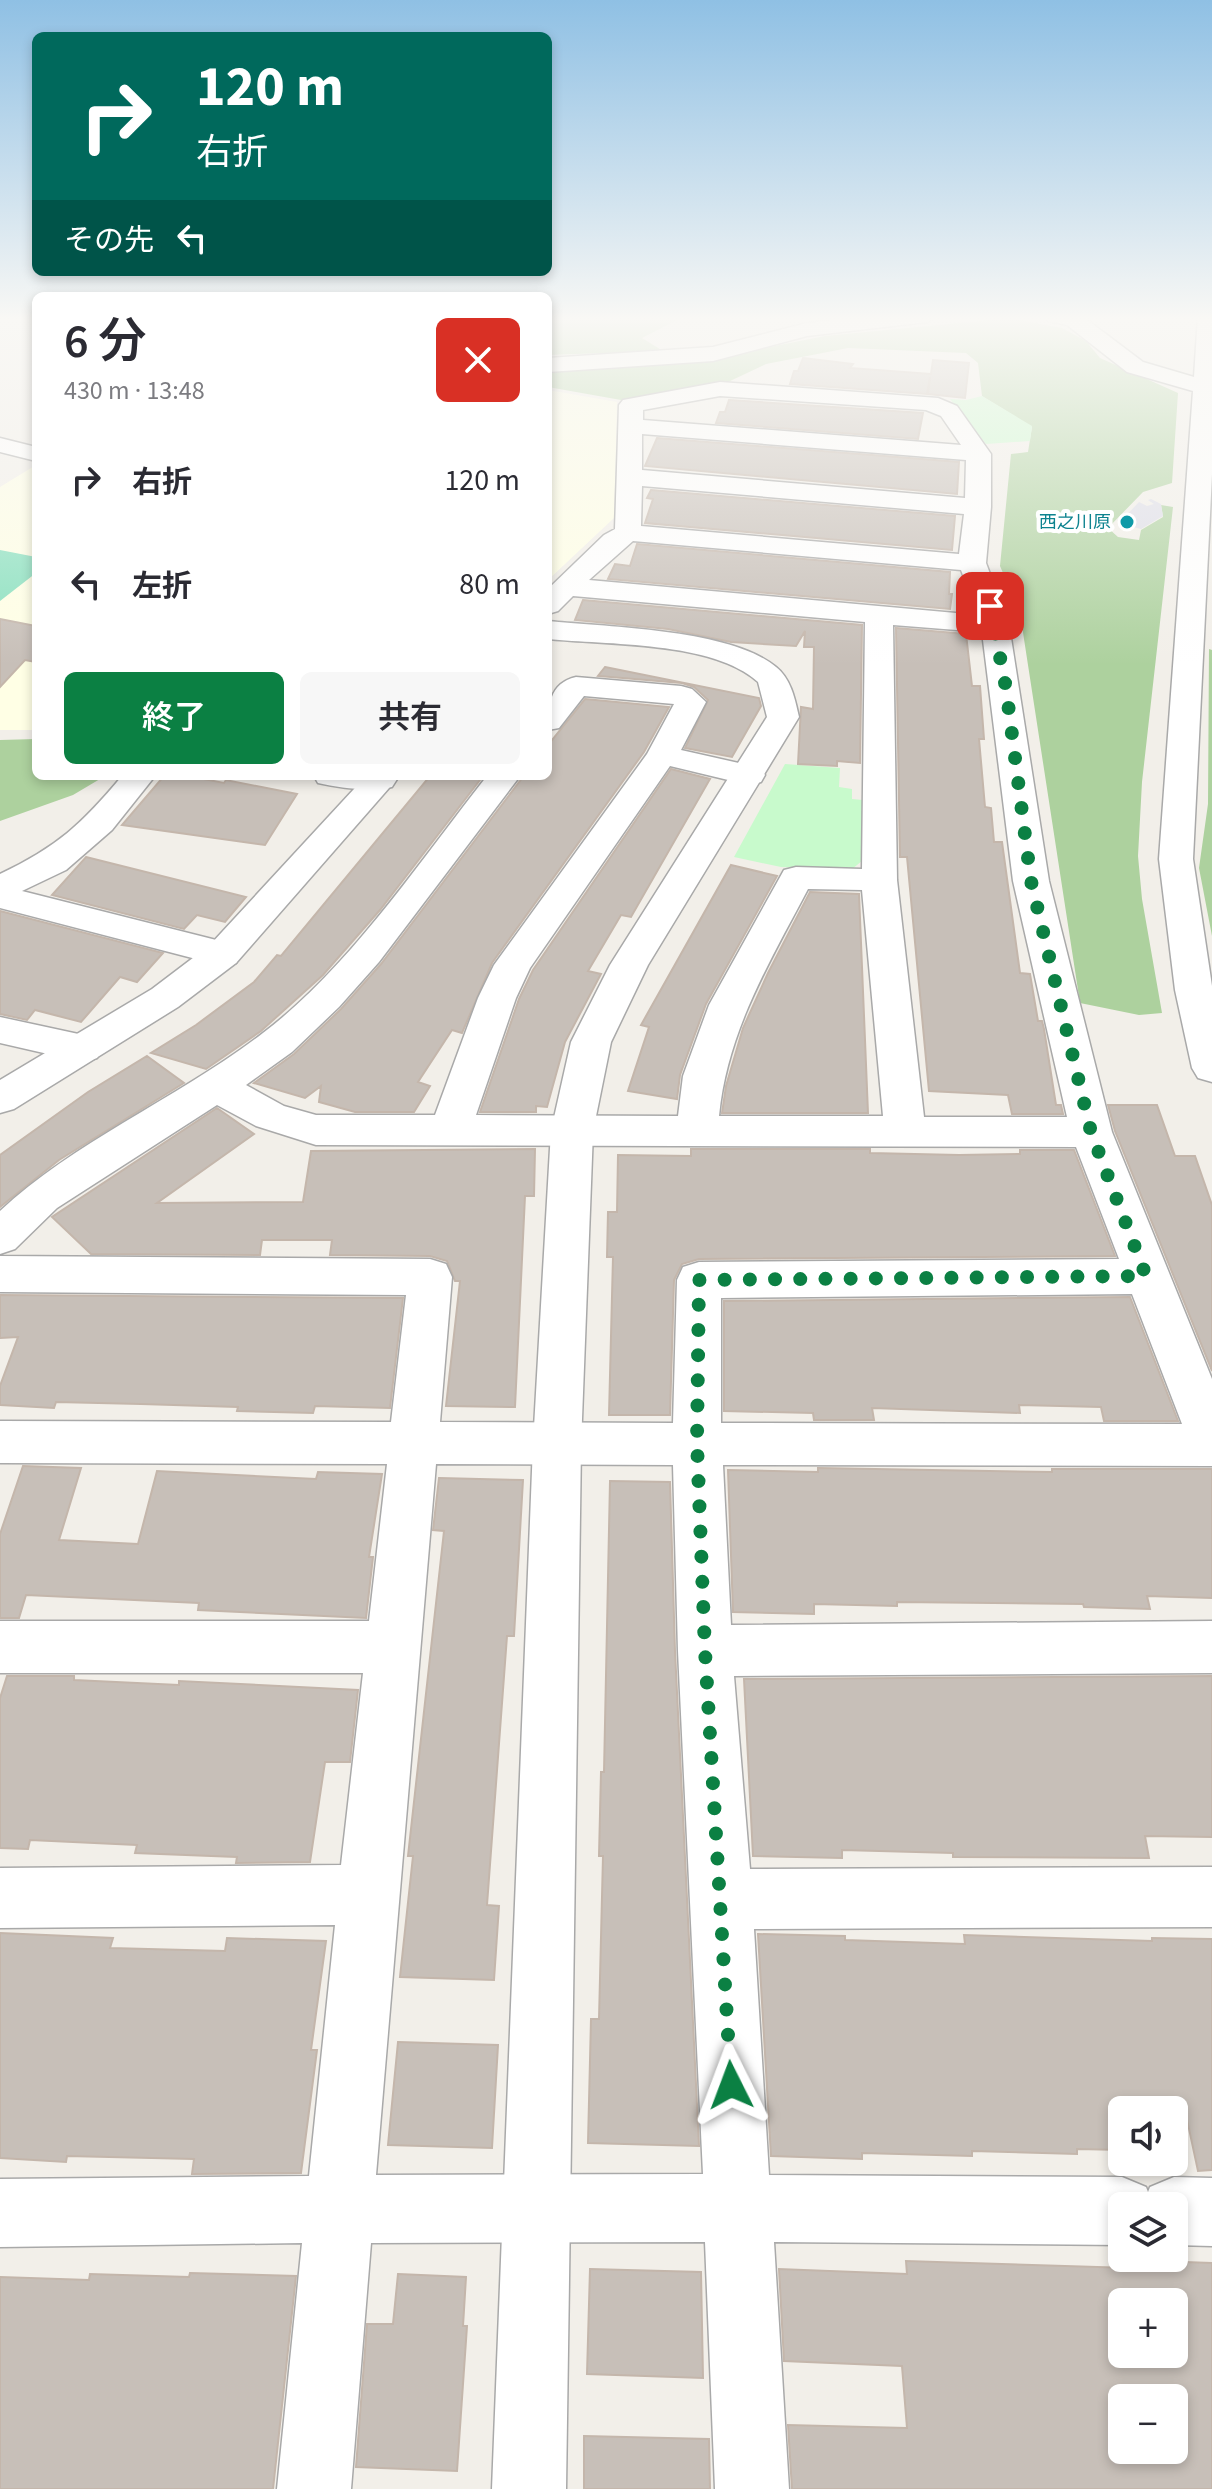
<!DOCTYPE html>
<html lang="ja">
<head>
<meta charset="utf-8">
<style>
	body { margin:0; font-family:"Source Sans 3","Noto Sans JP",sans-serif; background:#f7f7f7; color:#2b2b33; height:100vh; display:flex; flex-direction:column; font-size:30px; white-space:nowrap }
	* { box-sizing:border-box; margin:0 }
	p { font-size:26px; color:#7c7c81 }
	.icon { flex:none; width:44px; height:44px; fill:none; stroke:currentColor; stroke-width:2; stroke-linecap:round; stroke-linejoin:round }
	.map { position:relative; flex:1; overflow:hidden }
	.details { position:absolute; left:32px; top:292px; width:520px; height:488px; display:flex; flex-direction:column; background:#fff; border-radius:12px; box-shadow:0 4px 12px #0003 }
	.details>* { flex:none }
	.guide { position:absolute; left:32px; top:32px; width:520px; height:244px; border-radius:12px; box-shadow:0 4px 12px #0003; background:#00695c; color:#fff; overflow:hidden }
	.controls { position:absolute; left:1108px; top:2096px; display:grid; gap:16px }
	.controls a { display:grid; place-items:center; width:80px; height:80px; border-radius:12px; background:#fff; box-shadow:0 4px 12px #0003; font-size:40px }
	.pin { position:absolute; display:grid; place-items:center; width:68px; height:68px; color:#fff; margin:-34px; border-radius:16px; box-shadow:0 4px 12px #0006 }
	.me { position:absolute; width:88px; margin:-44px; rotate:357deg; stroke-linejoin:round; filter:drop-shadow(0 0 6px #0008) }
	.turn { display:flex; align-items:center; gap:28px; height:168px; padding:0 32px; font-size:36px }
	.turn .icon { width:104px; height:104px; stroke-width:2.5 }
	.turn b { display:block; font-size:56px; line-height:68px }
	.then { display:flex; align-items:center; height:76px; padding:0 32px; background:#0003; gap:16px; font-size:30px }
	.round { display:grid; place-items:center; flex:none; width:84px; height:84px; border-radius:12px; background:#f7f7f7 }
	.overview { display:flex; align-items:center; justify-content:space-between; height:136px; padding:0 32px }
	h1 { font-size:48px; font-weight:600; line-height:60px }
	.primary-button { display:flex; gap:16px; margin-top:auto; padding:16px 32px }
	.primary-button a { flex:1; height:92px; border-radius:12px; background:#0b8043; color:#fff; font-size:32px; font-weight:600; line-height:92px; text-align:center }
	.primary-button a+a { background:#f7f7f7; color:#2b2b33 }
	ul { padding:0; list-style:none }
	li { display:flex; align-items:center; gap:24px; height:104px; padding:0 32px }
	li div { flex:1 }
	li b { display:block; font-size:30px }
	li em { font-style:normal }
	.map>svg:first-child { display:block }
	.education { fill:#ffffe5 }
	.forest { fill:#add19e }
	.park { fill:#c8facc }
	.pitch { fill:#88e0be }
	.plaza { fill:#dddde8 }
	.building { fill:#c7bfb8; stroke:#c4b6ab; stroke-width:2; fill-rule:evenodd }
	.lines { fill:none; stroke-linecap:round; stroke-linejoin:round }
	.minor-casing { stroke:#a9a9a9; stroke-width:3 }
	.tertiary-casing { stroke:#a9a9a9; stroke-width:3 }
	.minor { fill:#fff; fill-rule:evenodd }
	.tertiary { fill:#fff; fill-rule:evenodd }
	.route { stroke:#0b8043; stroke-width:14; stroke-dasharray:0 25.2 }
	.culture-dot { fill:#0f9aa8; stroke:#fff; stroke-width:3 }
	.labels { text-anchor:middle; stroke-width:8; stroke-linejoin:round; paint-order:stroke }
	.far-culture-label { font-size:18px; fill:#0d838f; stroke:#fff; text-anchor:end }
</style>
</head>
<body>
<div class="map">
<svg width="1212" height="2489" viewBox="0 0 1212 2489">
	<rect width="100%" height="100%" fill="#f2efe9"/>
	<path class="education" d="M548,390L617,402L614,518L548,580Z
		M36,465V730H0V487Z"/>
	<path class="forest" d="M548,316H685L642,338L663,351L548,355Z
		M1010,318L1062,328L1086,341L1100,358L1178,393L1172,483L1143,492L1108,528L1118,537L1139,540L1141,530L1163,517L1161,505L1173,507L1142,782L1138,856L1142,899L1162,1013L1139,1015L1080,1003L1020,613L1000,566L1011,454L1028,452L1032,427L982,396L978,363L966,353L848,348L766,364L728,382L621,400L548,387V369L685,364L825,336Z
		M1209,649L1212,650V936L1199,868L1208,804Z
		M36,739V776H105L73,795L0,821V740Z"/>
	<path class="park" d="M982,396L1032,426L1030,441L986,444L950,399L966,400Z
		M785,764L840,768L839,787L852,789V799L863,800V860L851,870L781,867L734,857Z"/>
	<path class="pitch" d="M0,550L36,557V573L0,601Z"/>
	<path class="plaza" d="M1151,499L1161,504L1163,516L1141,529L1125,525L1133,523L1128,520L1120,522L1139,502L1147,506L1154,504L1148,500Z"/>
	<path class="building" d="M803,358L853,364L850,368L931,374L933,360L969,363L965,398L928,394L930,377L927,394L790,384L794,371H798Z
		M729,400L923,413L918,439L716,423L720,412H725Z
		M657,438L959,462L957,494L645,466Z
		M651,490L955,516L952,550L645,523L653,499L647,498Z
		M637,544L950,572L949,594H952L950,609L608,579L615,564L630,566Z
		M583,600L862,625L860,763L837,761V766L798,764L801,707L813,709L814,647H804L805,631L796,646L731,642L668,629L575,620Z
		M0,619L36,626V662L25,660L0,687Z
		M896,628L966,634L972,686H980L984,739H979L985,807L991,808L994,842H1002L1020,973L1030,974L1038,1021H1042L1044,1029L1056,1105H1061L1063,1114H1012L1008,1095L929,1091L907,857H900Z
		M605,667L759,698L761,706L732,757L685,748L708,700L694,687L682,683L598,676Z
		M585,699L669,707L644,752L492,963L462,1033L452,1030L418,1082L430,1086L414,1112H355L319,1102L321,1086L305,1098L254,1083L294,1054L341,1009L381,964L523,777L548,776V745Z
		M671,769L710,779L631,917L621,915L588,971L601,974L565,1042L547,1107L536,1106V1112H480L519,999L533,970Z
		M164,776H188L224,783L226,780L297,794L265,845L122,825Z
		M430,776H483L380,910L323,975L261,1031L206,1069L151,1053L196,1025L254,982L277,955L281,956Z
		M86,857L246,897L225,922L197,915L184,929L52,895Z
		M731,865L777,876L706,1004L680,1075L677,1099L628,1091L649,1027L641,1025Z
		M810,892L859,894L868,1113H722L726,1086L743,1028L768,973Z
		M0,911L163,953L137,982L120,977L81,1022L35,1010L27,1020L0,1014Z
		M147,1056L184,1083L59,1160L0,1207V1155L88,1092Z
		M1108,1105H1157L1175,1156H1195L1212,1205V1371L1115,1131Z
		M217,1108L254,1134L157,1203L303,1202L311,1151L535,1149L534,1196H525L515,1407L446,1406L460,1281H455L447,1261L430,1256L330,1255L332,1240H262L260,1255L91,1254L52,1217Z
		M691,1149H870V1153L959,1155L1020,1154V1150H1074L1115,1256L699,1259L682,1264L674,1280L670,1415H609L613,1257H607L608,1212H617L618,1155L691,1156Z
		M0,1295L403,1298L390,1408L315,1406L313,1413L237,1411L238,1407L141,1404L56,1402L54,1408L0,1405V1386L18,1337L0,1338Z
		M1130,1297L1178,1421H1104L1101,1407L1019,1405L1020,1413L872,1408L874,1420H814L813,1413L724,1411V1301Z
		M23,1466L81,1468L59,1540L138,1544L157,1471L316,1479L318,1472L382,1474L369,1557H373L366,1618L198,1610L199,1603L26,1595L19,1618H0V1534Z
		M818,1468L1052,1472V1469H1212V1598L1147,1596L1150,1609L1084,1607L1083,1604L897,1602V1606L814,1604V1614L733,1612L728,1470L818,1472Z
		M439,1478L523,1480L514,1636H507L487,1905L499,1906L494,1980L400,1977L413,1856H408L444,1531L433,1530Z
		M610,1481L670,1482L675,1651L699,2146L588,2143L591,2019H599L603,1856H599L601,1772H604Z
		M7,1676H74V1680L179,1685V1681L358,1690L350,1762H325L310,1862L236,1863L237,1857L135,1853L137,1845L30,1840L28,1849L0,1848V1698Z
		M1212,1676V1837L1145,1836L1149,1858L953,1857V1853L842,1850V1858L753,1856L744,1679Z
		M0,1933L113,1938L110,1948L225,1951L227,1938L326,1941L311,2050H317L301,2173L192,2174L194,2159L67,2156L66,2162L0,2158Z
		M758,1934L845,1936V1940L965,1944L964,1935L1152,1941V1938L1212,1939V2170L1198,2171L1185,2110H1122V2150L1077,2149V2154L972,2151V2156L862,2153V2159L771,2156Z
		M398,2042L498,2045L492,2148L388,2145Z
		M1128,2260L1212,2263V2489H792L788,2425L907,2428L902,2366L784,2361L779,2269L907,2274L906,2261L1130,2268ZM1122,2302H1174V2354H1122ZM1122,2398H1174V2450H1122Z
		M590,2269L701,2272L703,2378L587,2374Z
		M190,2273L296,2276L273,2489H0V2277L89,2280L90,2274L189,2277Z
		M398,2274L466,2277L463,2326H467L457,2471L356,2467L367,2324H393Z
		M584,2436L709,2439L710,2489H584Z"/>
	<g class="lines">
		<defs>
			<path id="minor" d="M720,382L938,398L957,406L991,454V507L986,563L1009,625L1049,881L1112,1132L1212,1379V1466L723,1465L731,1625L1212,1621V1673L734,1676L750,1869L1212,1867V1927L754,1929L769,2175L1122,2177L1146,2187L1148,2192L1150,2187L1174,2177L1212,2178V2246L1174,2245V2206H1122V2245L774,2242L789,2489H715L705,2242L371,2243L351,2489H277L302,2243L0,2247V2179L309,2176L335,1925L0,1928V1868L341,1865L363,1673H0V1621H369L387,1464L0,1463V1421L391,1422L406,1295L0,1292V1256L430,1259L446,1264L452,1277L440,1422L673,1423L677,1280L683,1267L699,1262L1119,1259L1076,1147L316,1145L256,1126L217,1105L57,1208L15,1249L0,1254V1211C75,1141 180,1097 263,1033C349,968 420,861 487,776H520L379,962L339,1007L292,1052L246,1085L284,1106L316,1115H435L478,998L494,965L647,754L674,704L584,696L559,728L548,730C548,707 549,683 576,677L681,686L692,689L706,702L681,750L761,768L765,775L761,782L749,785L670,766L530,968L516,998L476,1115L678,1116L683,1076L709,1005L784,870L796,867L862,869L865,622L573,596L558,611L548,614V589L604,535L615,529L619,405L623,400ZM720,396L926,410L941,416L961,445L643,420V410ZM642,434L966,460L965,498L642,470ZM642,486L964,514L959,554L641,526ZM633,541L961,570L978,615L589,580ZM893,625L982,632L1013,881L1067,1117H924L897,880ZM808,889L862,890L883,1116H719C727,1032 769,963 808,889ZM1132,1294L1182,1424L721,1423V1298ZM436,1464L673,1465L678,1651L703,2174L376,2175Z
				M122,776H155L112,830L66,870L22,891L236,945L241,954L236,963L223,966L0,908V874C57,847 82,824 122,776Z
				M314,776H399L392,787C369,792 341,788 318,783Z
				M0,1017L97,1038L103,1048L97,1058L83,1062L0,1043Z"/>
			<path id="tertiary" d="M871,316H938L927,322L807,336L713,361L548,372V358L713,347L807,323Z
				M1045,316H1082L1143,362L1194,377L1198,316H1212V474L1193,859L1212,986V1082L1198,1078L1192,1068L1175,990L1159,859L1193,391L1127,372L1067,325L1048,321Z
				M0,438L36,447V461L0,452Z
				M548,621C607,627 731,629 776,667C791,679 795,699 799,717L648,965L611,1042L593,1131L581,1445L566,2489H492L533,1445L551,1131L571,1042L610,965L767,717L758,682C713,641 606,645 548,639Z
				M366,776H394L396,780L236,963L178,1007L14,1109L0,1113V1080L152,989L210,945Z"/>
		</defs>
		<use href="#minor" class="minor-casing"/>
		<use href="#tertiary" class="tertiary-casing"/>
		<use href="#minor" class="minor"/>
		<use href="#tertiary" class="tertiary"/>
	</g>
	<linearGradient id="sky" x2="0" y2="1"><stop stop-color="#8fc0e4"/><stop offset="0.48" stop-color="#f9f8f5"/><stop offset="1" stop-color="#f9f8f5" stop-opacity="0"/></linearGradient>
	<rect width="1212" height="665" fill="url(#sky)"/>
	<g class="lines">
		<path class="route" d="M731,2085L705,1651L697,1442L699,1280L1146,1276L1091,1132L1031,881L1006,688L990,606"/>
	</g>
	<circle class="culture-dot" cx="1127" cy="522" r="8"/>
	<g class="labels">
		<g class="far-culture-label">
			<text x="1111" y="528">西之川原</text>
		</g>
	</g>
</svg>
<div class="controls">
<a><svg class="icon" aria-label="sound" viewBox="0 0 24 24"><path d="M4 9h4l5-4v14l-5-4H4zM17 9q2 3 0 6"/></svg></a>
<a><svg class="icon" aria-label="layers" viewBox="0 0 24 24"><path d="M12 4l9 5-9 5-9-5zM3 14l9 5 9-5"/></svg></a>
<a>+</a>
<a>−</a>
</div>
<div class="pin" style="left:990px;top:606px;background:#d93025"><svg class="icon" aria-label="arrive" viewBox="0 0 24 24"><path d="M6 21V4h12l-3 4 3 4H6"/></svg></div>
<svg class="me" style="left:731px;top:2085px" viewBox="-20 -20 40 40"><path d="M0-17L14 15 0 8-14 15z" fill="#0b8043" stroke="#fff" stroke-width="4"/></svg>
<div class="guide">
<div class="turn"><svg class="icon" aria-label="right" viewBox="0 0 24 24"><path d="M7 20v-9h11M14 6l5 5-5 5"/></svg><div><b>120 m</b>右折</div></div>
<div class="then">その先<svg class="icon" aria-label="left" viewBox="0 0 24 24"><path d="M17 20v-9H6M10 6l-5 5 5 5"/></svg></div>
</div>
<section class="details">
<div class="overview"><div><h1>6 分</h1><p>430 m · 13:48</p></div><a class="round" style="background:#d93025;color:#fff"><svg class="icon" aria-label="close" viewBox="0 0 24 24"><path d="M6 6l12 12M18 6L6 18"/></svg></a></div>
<ul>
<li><svg class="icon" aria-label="right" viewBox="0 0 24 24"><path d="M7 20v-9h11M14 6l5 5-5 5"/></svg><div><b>右折</b></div><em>120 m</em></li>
<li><svg class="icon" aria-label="left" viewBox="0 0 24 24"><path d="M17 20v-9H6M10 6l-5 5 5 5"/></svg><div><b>左折</b></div><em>80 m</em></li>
</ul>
<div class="primary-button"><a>終了</a><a>共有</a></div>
</section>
</div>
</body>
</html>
